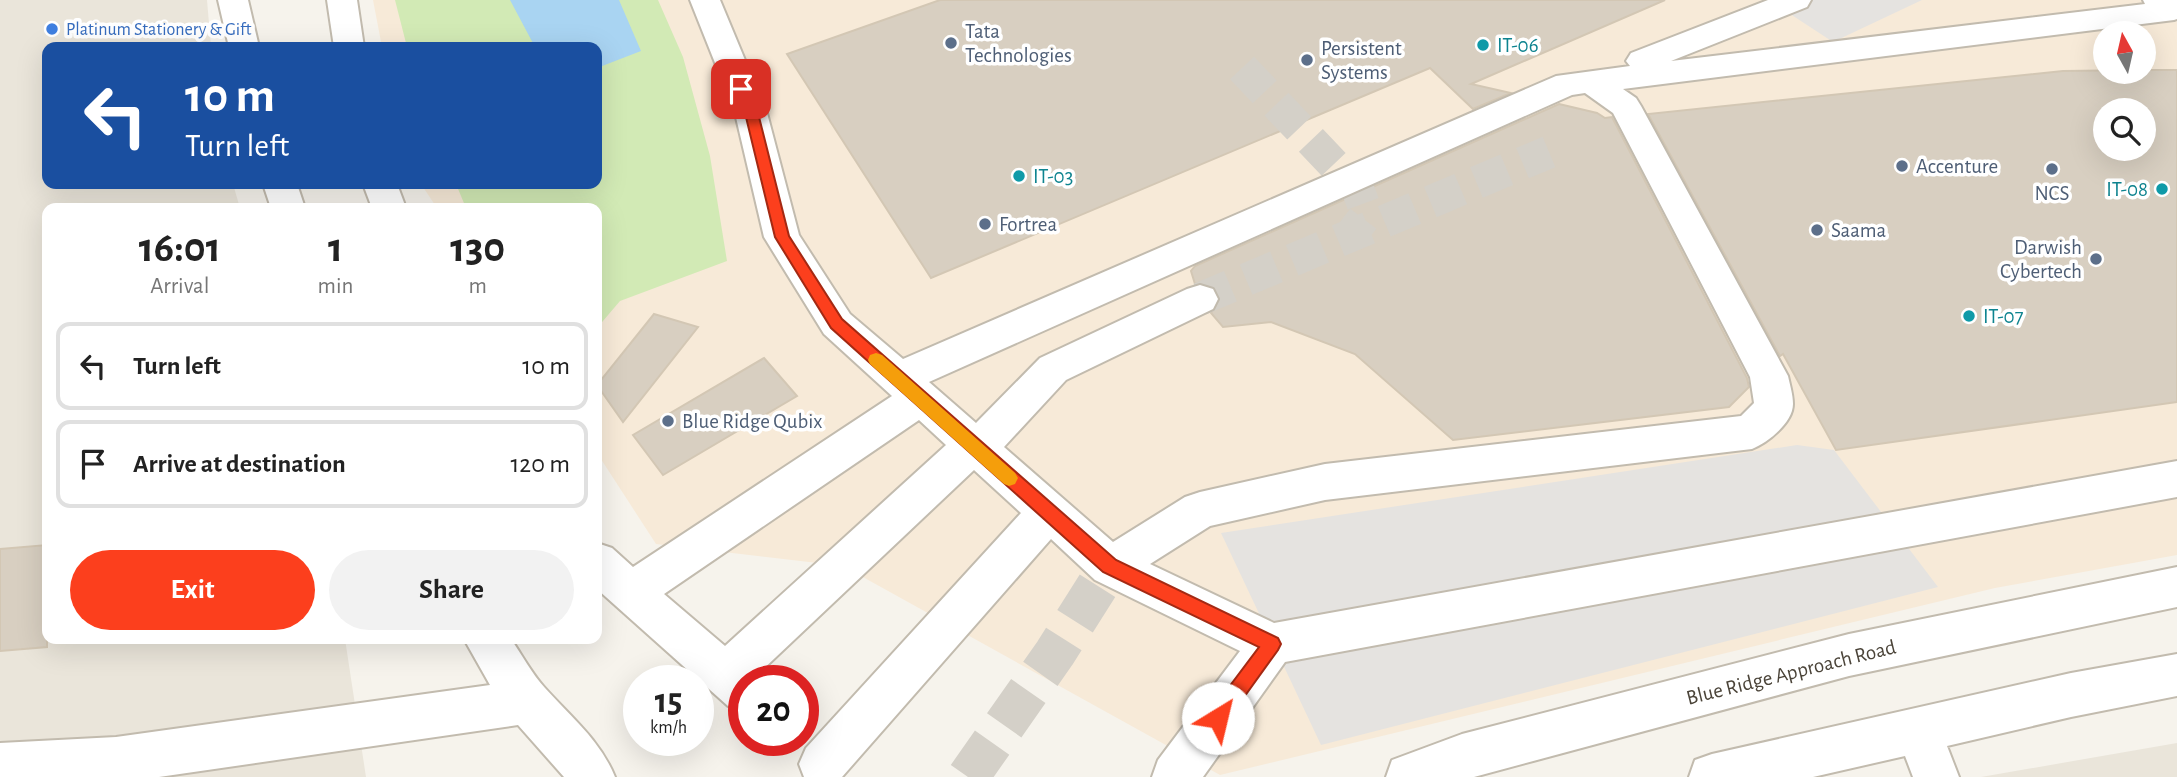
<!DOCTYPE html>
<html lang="en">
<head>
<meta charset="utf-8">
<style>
	body { margin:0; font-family:"Alegreya Sans",sans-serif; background:#f2f2f2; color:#222; height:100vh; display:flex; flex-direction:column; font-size:26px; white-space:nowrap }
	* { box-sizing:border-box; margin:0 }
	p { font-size:23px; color:#767676 }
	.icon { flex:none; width:38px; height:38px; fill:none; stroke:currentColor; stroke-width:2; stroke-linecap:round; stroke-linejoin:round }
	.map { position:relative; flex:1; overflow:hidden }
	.sheet { position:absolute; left:42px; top:203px; width:560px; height:441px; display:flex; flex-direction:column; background:#fff; border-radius:14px; box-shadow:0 7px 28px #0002 }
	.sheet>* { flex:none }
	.guide { position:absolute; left:42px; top:42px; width:560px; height:147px; border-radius:14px; box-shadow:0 7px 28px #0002; background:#1a4fa0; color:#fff; overflow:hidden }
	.needle { width:46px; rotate:352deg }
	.controls { position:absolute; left:2093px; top:21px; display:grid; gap:14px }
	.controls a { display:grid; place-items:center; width:63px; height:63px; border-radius:50%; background:#fff; box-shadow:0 7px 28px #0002; font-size:35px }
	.speed { position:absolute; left:623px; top:665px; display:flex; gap:14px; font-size:35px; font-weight:700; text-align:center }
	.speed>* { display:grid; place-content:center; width:91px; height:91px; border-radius:50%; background:#fff; box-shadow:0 7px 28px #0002; line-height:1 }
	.speed small { font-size:18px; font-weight:400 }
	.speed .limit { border:10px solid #d22; background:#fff; color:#111 }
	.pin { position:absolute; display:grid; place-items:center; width:60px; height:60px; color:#fff; margin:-30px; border-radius:14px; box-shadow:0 4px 10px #0006 }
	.me { position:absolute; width:77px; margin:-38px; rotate:36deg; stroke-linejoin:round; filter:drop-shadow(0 0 5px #0008) }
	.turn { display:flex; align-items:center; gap:24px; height:147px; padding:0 28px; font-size:32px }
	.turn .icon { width:91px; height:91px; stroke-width:2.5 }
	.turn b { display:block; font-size:49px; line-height:60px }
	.eta { display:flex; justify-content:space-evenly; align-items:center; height:119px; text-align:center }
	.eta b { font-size:42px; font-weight:700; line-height:49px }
	.action { display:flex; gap:14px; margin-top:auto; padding:14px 28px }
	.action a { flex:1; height:80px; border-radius:42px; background:#fc3f1d; color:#fff; font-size:28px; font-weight:700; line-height:80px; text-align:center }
	.action a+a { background:#f2f2f2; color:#222 }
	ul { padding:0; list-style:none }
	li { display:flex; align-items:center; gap:21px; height:88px; margin:0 14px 10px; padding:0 14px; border:4px solid #e0e0e0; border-radius:14px }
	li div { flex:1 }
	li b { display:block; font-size:26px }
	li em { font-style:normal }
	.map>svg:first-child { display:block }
	.residential { fill:#eae5da }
	.commercial { fill:#f7ead8; fill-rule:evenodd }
	.green { fill:#d2eab5 }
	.parking { fill:#e5e3e0 }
	.water { fill:#a9d4f2 }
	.building { fill:#d8cfc1; stroke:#d3c7b4; stroke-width:2; fill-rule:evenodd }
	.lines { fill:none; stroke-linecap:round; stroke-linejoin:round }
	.minor-tunnel-far1 { stroke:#d4d0c8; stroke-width:33; stroke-dasharray:33 17; stroke-linecap:butt }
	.minor-tunnel { stroke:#d4d0c8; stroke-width:42; stroke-dasharray:42 21; stroke-linecap:butt }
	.minor-casing { stroke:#c2bbae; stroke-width:4 }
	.minor { fill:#fff; fill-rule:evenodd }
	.route { fill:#fc3f1d; stroke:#a42913; stroke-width:2 }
	.slow { fill:#f59e0b }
	.shop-dot { fill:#3f7fe0; stroke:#fff; stroke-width:2.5 }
	.service-dot { fill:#5c6f8a; stroke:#fff; stroke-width:2.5 }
	.culture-dot { fill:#0f9aa8; stroke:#fff; stroke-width:2.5 }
	.labels { text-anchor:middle; stroke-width:7; stroke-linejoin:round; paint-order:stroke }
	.far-shop-label { font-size:18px; fill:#366cbe; stroke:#fff; text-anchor:start }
	.service-label { font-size:21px; fill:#4e5e75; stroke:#fff; text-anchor:start }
	.culture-label { font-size:21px; fill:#0d838f; stroke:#fff; text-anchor:start }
	.street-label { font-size:21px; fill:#4b4439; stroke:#fff }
</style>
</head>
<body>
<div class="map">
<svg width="2177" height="777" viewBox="0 0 2177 777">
	<rect width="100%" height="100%" fill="#f6f3ec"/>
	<path class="residential" d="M0,0H207L211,47H47V184H233L240,208H47V639H345L366,777H0Z
		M2177,743V777H1981Z"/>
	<path class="commercial" d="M373,0H2177V555L1995,588L1220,775L843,566L656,544L597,453V208H437L421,184H597V47H382ZM2105,33H2144V72H2105ZM2105,110H2144V149H2105Z"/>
	<path class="green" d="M395,0H658L683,57L710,156L727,261L620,301L597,328V208H466L456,184H597V47H407Z"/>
	<path class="parking" d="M1769,0H1922L1833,42Z
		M1797,445L1834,450L1938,587L1321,745L1221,533Z"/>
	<path class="water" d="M510,0H619L641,51L597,68V47H535Z"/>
	<path class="building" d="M940,0H1665L1471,84L1511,93L1473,109L1430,68L931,278L787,54Z
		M2144,70H2177V402L1836,450L1783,354L1780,356L1648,114L2063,71ZM2105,110H2144V149H2105Z
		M1559,104L1597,113L1605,118L1612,117L1747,378L1749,387L1729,407L1453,440L1355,354L1271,322L1223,327L1211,313L1220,300L1215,288L1201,282L1195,284L1191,271L1195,266Z
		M654,314L698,327L623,422L597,385Z
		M764,358L797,396L663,475L633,435Z
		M47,545V647L0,651V549Z"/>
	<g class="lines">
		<path class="minor-tunnel-far1" d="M1242,68L1358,190L1367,214L1350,236
			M1200,299L1549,152"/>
		<path class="minor-tunnel" d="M968,777L1055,653L1110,566"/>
		<defs>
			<path id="minor" d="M218,0H248L259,47H229Z
				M327,0H357L364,47H334Z
				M690,0H720L767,113L799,235L850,314L903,359L1556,76L1630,66L1626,61L1631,53L1768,0H1811L1807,7L1671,61L2145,4L2143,0H2177V19L2174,20L1623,89L1636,98L1641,106L1788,376C1790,385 1793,395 1793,404C1793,423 1767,443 1752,449L1325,500L1210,526L1150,564L1274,623L2177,461V497L1285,662L1203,777H1152L1158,760L1240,651L1095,580L1051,539L842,777H804L799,764L806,748L1021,513L974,470L758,674L762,681H744V713L728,706L597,589V543L612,548L633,567L892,396L824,334L764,237L735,113ZM1585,93L1613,113L1750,377L1754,403L1741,416L1325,464L1200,492L1185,497L1113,542L1004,447L1066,380L1213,309L1218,299L1213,289L1200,285L1187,289L1040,358L976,423L929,382L1572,95ZM919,420L946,445L725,646L664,594Z
				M263,184H297L305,208H271Z
				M363,184H397L406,208H372Z
				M2177,567V607L1849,676L1474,777H1386L1392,760L1462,734L1849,634Z
				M464,639H511C522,655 532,674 545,688C571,717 600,740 615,777H564L518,725L159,777H0V743L116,737L490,685Z
				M2177,654V696L2071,717L1947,746L1959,777H1913L1905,756L1813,777H1689L1695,760L1712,754L2071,673Z"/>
		</defs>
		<use href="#minor" class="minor-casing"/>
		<use href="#minor" class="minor"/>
	</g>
	<path class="route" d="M741,84L748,89L758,113L789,236L842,319L1116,560L1278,638L1281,644L1278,650L1224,725L1218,727L1211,725L1208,718L1211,711L1259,647L1103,572L831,328L775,237L745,113L735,89Z"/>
	<path class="slow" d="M876,353L882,355L1015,473L1018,478L1015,484L1009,486L1004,484L870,364L868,360L870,355Z"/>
	<circle class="shop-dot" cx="52" cy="29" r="7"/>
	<g class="service-dot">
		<circle cx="951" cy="43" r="7"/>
		<circle cx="1307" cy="60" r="7"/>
		<circle cx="1902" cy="166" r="7"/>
		<circle cx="2052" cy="169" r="7"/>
		<circle cx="985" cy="224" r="7"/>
		<circle cx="1817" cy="230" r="7"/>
		<circle cx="2096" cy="259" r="7"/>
		<circle cx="668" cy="421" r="7"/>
	</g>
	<g class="culture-dot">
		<circle cx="1483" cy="45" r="7"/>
		<circle cx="1019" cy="176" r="7"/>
		<circle cx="2162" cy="189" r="7"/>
		<circle cx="1969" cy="316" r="7"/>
	</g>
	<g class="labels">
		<g class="far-shop-label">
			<text x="66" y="35">Platinum Stationery &amp; Gift</text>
		</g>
		<g class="service-label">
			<text x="965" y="38">Tata<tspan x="965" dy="24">Technologies</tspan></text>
			<text x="1321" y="55">Persistent<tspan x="1321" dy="24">Systems</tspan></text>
			<text x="1916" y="173">Accenture</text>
			<text x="2052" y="200" text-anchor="middle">NCS</text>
			<text x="999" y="231">Fortrea</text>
			<text x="1831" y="237">Saama</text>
			<text x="2082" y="254" text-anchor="end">Darwish<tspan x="2082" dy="24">Cybertech</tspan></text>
			<text x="682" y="428">Blue Ridge Qubix</text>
		</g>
		<g class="culture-label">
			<text x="1497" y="52">IT-06</text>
			<text x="1033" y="183">IT-03</text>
			<text x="2148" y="196" text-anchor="end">IT-08</text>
			<text x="1983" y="323">IT-07</text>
		</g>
		<g class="street-label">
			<text transform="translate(1791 672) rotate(-14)" y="7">Blue Ridge Approach Road</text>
		</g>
	</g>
</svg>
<div class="controls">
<a><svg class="needle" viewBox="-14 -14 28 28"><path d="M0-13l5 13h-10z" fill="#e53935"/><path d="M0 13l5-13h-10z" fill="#767676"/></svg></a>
<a><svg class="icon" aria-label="search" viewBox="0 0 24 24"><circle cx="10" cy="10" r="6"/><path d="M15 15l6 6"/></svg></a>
</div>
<div class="speed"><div>15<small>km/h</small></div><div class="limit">20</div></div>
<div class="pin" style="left:741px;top:89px;background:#d93025"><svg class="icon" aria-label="arrive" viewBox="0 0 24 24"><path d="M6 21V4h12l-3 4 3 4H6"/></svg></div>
<svg class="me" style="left:1218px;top:718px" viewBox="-20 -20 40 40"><circle r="19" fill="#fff"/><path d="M0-13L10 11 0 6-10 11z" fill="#fc3f1d"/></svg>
<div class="guide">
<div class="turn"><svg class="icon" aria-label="left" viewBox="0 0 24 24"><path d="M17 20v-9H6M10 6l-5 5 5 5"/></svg><div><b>10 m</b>Turn left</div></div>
</div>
<section class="sheet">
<div class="eta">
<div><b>16:01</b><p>Arrival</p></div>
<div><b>1</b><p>min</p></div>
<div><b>130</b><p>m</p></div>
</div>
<ul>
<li><svg class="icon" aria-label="left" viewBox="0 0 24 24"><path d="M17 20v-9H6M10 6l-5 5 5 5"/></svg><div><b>Turn left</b></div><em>10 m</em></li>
<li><svg class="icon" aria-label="arrive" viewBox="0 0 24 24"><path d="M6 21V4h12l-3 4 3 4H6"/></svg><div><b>Arrive at destination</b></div><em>120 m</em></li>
</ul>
<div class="action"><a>Exit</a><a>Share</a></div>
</section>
</div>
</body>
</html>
